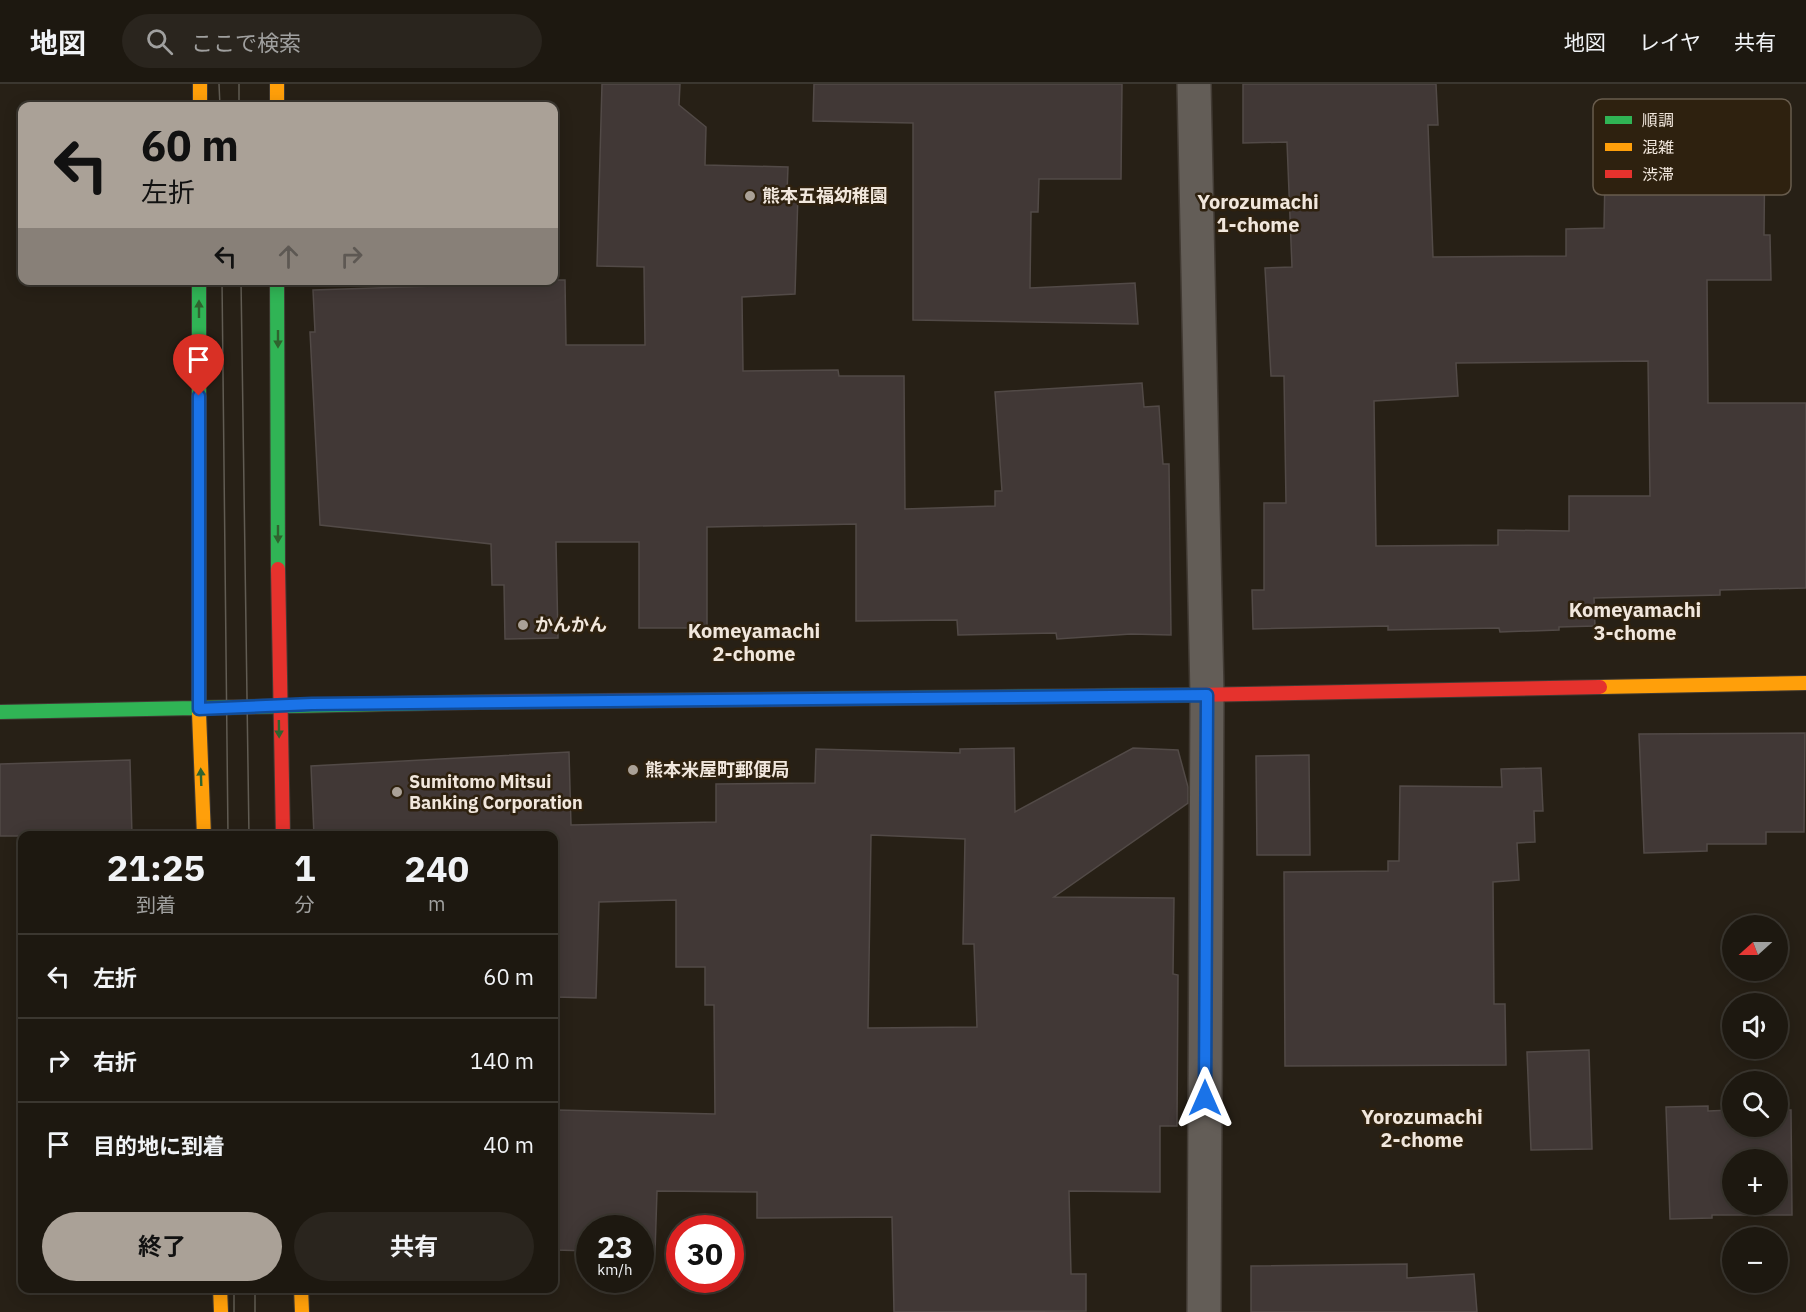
<!DOCTYPE html>
<html lang="ja">
<head>
<meta charset="utf-8">
<style>
	body { margin:0; font-family:"IBM Plex Sans","Noto Sans JP",sans-serif; background:#2a251e; color:#f1f3f6; height:100vh; display:flex; flex-direction:column; font-size:22px; white-space:nowrap }
	* { box-sizing:border-box; margin:0 }
	p { font-size:20px; color:#a0a09f }
	.icon { flex:none; width:33px; height:33px; fill:none; stroke:currentColor; stroke-width:2; stroke-linecap:round; stroke-linejoin:round }
	.map { position:relative; flex:1; overflow:hidden }
	.drawer { position:absolute; left:18px; top:747px; width:540px; height:462px; display:flex; flex-direction:column; background:#1d1810; border-radius:12px; box-shadow:0 3px 15px #0003,0 0 0 2px #3b3730 }
	.drawer>* { flex:none }
	.guide { position:absolute; left:18px; top:18px; width:540px; height:183px; border-radius:12px; box-shadow:0 3px 15px #0003,0 0 0 2px #3b3730; background:#aaa197; color:#111; overflow:hidden }
	.needle { width:39px; rotate:249deg }
	.tools { position:absolute; left:1722px; top:831px; display:grid; gap:12px }
	.tools a { display:grid; place-items:center; width:66px; height:66px; border-radius:50%; background:#1d1810; box-shadow:0 3px 15px #0003,0 0 0 2px #3b3730; font-size:30px }
	.speed { position:absolute; left:576px; top:1131px; display:flex; gap:12px; font-size:30px; font-weight:700; text-align:center }
	.speed>* { display:grid; place-content:center; width:78px; height:78px; border-radius:50%; background:#1d1810; box-shadow:0 3px 15px #0003,0 0 0 2px #3b3730; line-height:1 }
	.speed small { font-size:15px; font-weight:400 }
	.speed .limit { border:9px solid #d22; background:#fff; color:#111 }
	.pin { position:absolute; display:grid; place-items:center; width:51px; height:51px; color:#fff; margin:-62px -26px; border-radius:50% 50% 50% 0; rotate:-45deg; box-shadow:0 0 6px #0007 }
	.pin .icon { rotate:45deg }
	.me { position:absolute; width:66px; margin:-33px; rotate:0deg; stroke-linejoin:round; filter:drop-shadow(0 0 4px #0008) }
	.turn { display:flex; align-items:center; gap:21px; height:126px; padding:0 24px; font-size:27px }
	.turn .icon { width:78px; height:78px; stroke-width:2.5 }
	.turn b { display:block; font-size:42px; line-height:51px }
	.lanes { display:flex; align-items:center; height:57px; padding:0 24px; background:#0003; justify-content:center; gap:30px; direction:ltr }
	.lanes .off { opacity:.35 }
	.eta { display:flex; justify-content:space-evenly; align-items:center; height:102px; text-align:center }
	.eta b { font-size:36px; font-weight:700; line-height:42px }
	.action { display:flex; gap:12px; margin-top:auto; padding:12px 24px }
	.action a { flex:1; height:69px; border-radius:36px; background:#aaa197; color:#111; font-size:24px; font-weight:700; line-height:69px; text-align:center }
	.action a+a { background:#2a251e; color:#f1f3f6 }
	ul { padding:0; list-style:none }
	li { display:flex; align-items:center; gap:18px; height:84px; padding:0 24px; border-top:2px solid #3b3730 }
	li div { flex:1 }
	li b { display:block; font-size:22px }
	li em { font-style:normal }
	header { display:flex; align-items:center; gap:36px; box-sizing:border-box; height:84px; padding:0 30px; background:#1d1810; border-bottom:2px solid #3b3730 }
	header strong { font-size:28px }
	nav { display:flex; gap:33px; margin-inline-start:auto; font-size:21px }
	.search { width:420px; height:54px; background:#2a251e; display:flex; align-items:center; gap:15px; box-sizing:border-box; padding:0 21px; border-radius:33px; color:#a0a09f; font-size:22px }
	.map>svg:first-child { display:block }
	.building { fill:#413836; stroke:#524a47; stroke-width:1.5; fill-rule:evenodd }
	.lines { fill:none; stroke-linecap:round; stroke-linejoin:round }
	.street-casing { stroke:#413a33; stroke-width:36 }
	.fast-casing { stroke:#413a33; stroke-width:16 }
	.slow-casing { stroke:#413a33; stroke-width:16 }
	.jam-casing { stroke:#413a33; stroke-width:16 }
	.street { stroke:#635d57; stroke-width:33 }
	.fast { stroke:#30b455; stroke-width:14 }
	.slow { stroke:#ff9f0a; stroke-width:14 }
	.jam { stroke:#e5322d; stroke-width:14 }
	.tram { stroke:#615c53; stroke-width:1.5 }
	.oneway { fill:#2f632e }
	.route-casing { stroke:#114b97; stroke-width:15 }
	.route { stroke:#1a73e8; stroke-width:10 }
	.poi-dot { fill:#aaa197; stroke:#2e210f; stroke-width:2 }
	.labels { text-anchor:middle; stroke-width:5; stroke-linejoin:round; paint-order:stroke }
	.poi-label { font-size:18px; font-weight:bold; fill:#f1e7dd; stroke:#2e210f; text-anchor:start }
	.neighbourhood-label { font-size:20px; font-weight:bold; fill:#f1e7dd; stroke:#2e210f }
	.key { fill:#2e210f; stroke:#685c4d; stroke-width:1.5 }
	.key-label { font-size:16px; fill:#f1e7dd }
</style>
</head>
<body>
<header>
<strong>地図</strong>
<div class="search"><svg class="icon" aria-label="search" viewBox="0 0 24 24"><circle cx="10" cy="10" r="6"/><path d="M15 15l6 6"/></svg>ここで検索</div>
<nav><a>地図</a><a>レイヤ</a><a>共有</a></nav>
</header>
<div class="map">
<svg width="1806" height="1228" viewBox="0 0 1806 1228">
	<rect width="100%" height="100%" fill="#272016"/>
	<path class="building" d="M602,0H680L679,21L706,43L705,81L788,83L787,109H798L795,210L742,213L743,287L838,286L839,292H904L905,425L995,422V407H1002L995,308L1142,299L1144,323L1159,322L1163,380H1169L1171,551L1131,550L1057,555L1056,549L958,551L957,536L856,537V440L707,443V544H639V458H556L558,554L505,555L504,501H492L491,460L320,441L310,248H315L313,206L496,200V196H565L566,261H645L644,183L597,182Z
		M814,0H1122L1121,95H1039L1038,128H1031L1030,204L1135,199L1138,240L913,236V39L813,37Z
		M1243,0H1436L1438,41H1428L1433,173L1566,172V145L1604,144L1606,37L1745,38V50L1765,51L1764,151H1770L1771,196H1707L1708,319H1806V504L1720,506V511L1594,514L1595,542L1559,543V546L1500,548L1499,544L1388,546V542L1253,545L1252,506H1264V419H1286L1284,292H1271L1265,184L1292,183L1287,58L1243,59ZM1648,277L1650,412H1569V447L1498,446V461L1376,462L1374,317L1458,312L1456,279Z
		M1805,649L1804,748H1766V760H1707V767L1644,769L1639,650Z
		M1014,664L1015,728L1133,664L1178,666L1188,703V719L1054,813L1174,814L1173,890L1178,891L1177,1042H1160V1108L1069,1107L1071,1190H1086V1227L894,1228L892,1133L757,1134V1108L657,1107L655,1169H640V1144H590V1167L556,1166L559,1026L715,1030L714,921H705V883H676V816L599,818L596,914L554,913V752H314L311,682L569,668L571,741L716,738V700L815,699L816,665L960,669V665ZM871,751L965,755L963,860H974L977,943L868,944Z
		M1309,671L1310,771H1257L1256,672Z
		M130,676L132,752H0V680Z
		M1541,684L1543,727H1534L1535,758L1517,759L1519,796L1493,798L1494,920H1505L1506,981L1285,982L1284,788L1388,787V777H1399L1400,702L1502,703L1501,685Z
		M1589,966L1592,1065L1531,1066L1527,968Z
		M1708,1022V1027L1732,1026V1042H1778V1026H1791L1792,1131H1712V1134L1670,1135L1666,1023ZM1732,1076H1778V1120H1732Z
		M1407,1180V1194L1474,1190L1477,1228H1251V1182Z"/>
	<g class="lines">
		<defs>
			<path id="street" d="M1194,0L1207,611L1204,1228"/>
			<path id="fast" d="M199,196V629
				M277,196L278,485
				M813,615L1193,611
				M0,628C161,625 321,620 481,618"/>
			<path id="slow" d="M200,0V22
				M277,0V22
				M1600,603L1806,599
				M199,629L204,752
				M220,1204L221,1228
				M301,1204L302,1228"/>
			<path id="jam" d="M278,485L283,752
				M1193,611L1600,603
				M481,618L813,615"/>
		</defs>
		<use href="#street" class="street-casing"/>
		<use href="#fast" class="fast-casing"/>
		<use href="#slow" class="slow-casing"/>
		<use href="#jam" class="jam-casing"/>
		<use href="#street" class="street"/>
		<use href="#fast" class="fast"/>
		<use href="#slow" class="slow"/>
		<use href="#jam" class="jam"/>
		<path class="tram" d="M219,0L220,22
			M239,0V22
			M222,196L228,752
			M241,196L249,752
			M234,1204V1228
			M255,1204V1228"/>
	</g>
	<defs><path id="oneway-solid" d="M-6-.8H1V-3.2L6.5 0L1 3.2V.8H-6Z" transform="scale(1.5)"/></defs>
	<g class="oneway">
		<use href="#oneway-solid" transform="translate(199 225) rotate(-90)"/>
		<use href="#oneway-solid" transform="translate(278 255) rotate(90)"/>
		<use href="#oneway-solid" transform="translate(278 450) rotate(90)"/>
		<use href="#oneway-solid" transform="translate(279 645) rotate(89)"/>
		<use href="#oneway-solid" transform="translate(201 693) rotate(-92)"/>
	</g>
	<g class="lines">
		<defs>
			<path id="route" d="M199,312V625L312,620L1207,611L1205,1014"/>
		</defs>
		<use href="#route" class="route-casing"/>
		<use href="#route" class="route"/>
	</g>
	<g class="poi-dot">
		<circle cx="750" cy="112" r="6"/>
		<circle cx="523" cy="541" r="6"/>
		<circle cx="633" cy="686" r="6"/>
		<circle cx="397" cy="708" r="6"/>
	</g>
	<g class="labels">
		<g class="poi-label">
			<text x="762" y="118">熊本五福幼稚園</text>
			<text x="535" y="547">かんかん</text>
			<text x="645" y="692">熊本米屋町郵便局</text>
			<text x="409" y="704">Sumitomo Mitsui<tspan x="409" dy="21">Banking Corporation</tspan></text>
		</g>
		<g class="neighbourhood-label">
			<text x="1258" y="125">Yorozumachi<tspan x="1258" dy="23">1-chome</tspan></text>
			<text x="1635" y="533">Komeyamachi<tspan x="1635" dy="23">3-chome</tspan></text>
			<text x="754" y="554">Komeyamachi<tspan x="754" dy="23">2-chome</tspan></text>
			<text x="1422" y="1040">Yorozumachi<tspan x="1422" dy="23">2-chome</tspan></text>
		</g>
	</g>
	<rect x="1593" y="15" width="198" height="96" rx="9" class="key"/>
	<rect x="1605" y="32" width="27" height="8" fill="#30b455"/>
	<rect x="1605" y="59" width="27" height="8" fill="#ff9f0a"/>
	<rect x="1605" y="86" width="27" height="8" fill="#e5322d"/>
	<g class="key-label">
		<text x="1642" y="42">順調</text>
		<text x="1642" y="69">混雑</text>
		<text x="1642" y="96">渋滞</text>
	</g>
</svg>
<div class="tools">
<a><svg class="needle" viewBox="-14 -14 28 28"><path d="M0-13l5 13h-10z" fill="#e53935"/><path d="M0 13l5-13h-10z" fill="#a0a09f"/></svg></a>
<a><svg class="icon" aria-label="sound" viewBox="0 0 24 24"><path d="M4 9h4l5-4v14l-5-4H4zM17 9q2 3 0 6"/></svg></a>
<a><svg class="icon" aria-label="search" viewBox="0 0 24 24"><circle cx="10" cy="10" r="6"/><path d="M15 15l6 6"/></svg></a>
<a>+</a>
<a>−</a>
</div>
<div class="speed"><div>23<small>km/h</small></div><div class="limit">30</div></div>
<div class="pin" style="left:199px;top:312px;background:#d93025"><svg class="icon" aria-label="arrive" viewBox="0 0 24 24"><path d="M6 21V4h12l-3 4 3 4H6"/></svg></div>
<svg class="me" style="left:1205px;top:1014px" viewBox="-20 -20 40 40"><path d="M0-17L14 15 0 8-14 15z" fill="#1a73e8" stroke="#fff" stroke-width="4"/></svg>
<div class="guide">
<div class="turn"><svg class="icon" aria-label="left" viewBox="0 0 24 24"><path d="M17 20v-9H6M10 6l-5 5 5 5"/></svg><div><b>60 m</b>左折</div></div>
<div class="lanes"><svg class="icon" aria-label="left" viewBox="0 0 24 24"><path d="M17 20v-9H6M10 6l-5 5 5 5"/></svg><svg class="icon off" aria-label="ahead" viewBox="0 0 24 24"><path d="M12 20V5M6 11l6-6 6 6"/></svg><svg class="icon off" aria-label="right" viewBox="0 0 24 24"><path d="M7 20v-9h11M14 6l5 5-5 5"/></svg></div>
</div>
<section class="drawer">
<div class="eta">
<div><b>21:25</b><p>到着</p></div>
<div><b>1</b><p>分</p></div>
<div><b>240</b><p>m</p></div>
</div>
<ul>
<li><svg class="icon" aria-label="left" viewBox="0 0 24 24"><path d="M17 20v-9H6M10 6l-5 5 5 5"/></svg><div><b>左折</b></div><em>60 m</em></li>
<li><svg class="icon" aria-label="right" viewBox="0 0 24 24"><path d="M7 20v-9h11M14 6l5 5-5 5"/></svg><div><b>右折</b></div><em>140 m</em></li>
<li><svg class="icon" aria-label="arrive" viewBox="0 0 24 24"><path d="M6 21V4h12l-3 4 3 4H6"/></svg><div><b>目的地に到着</b></div><em>40 m</em></li>
</ul>
<div class="action"><a>終了</a><a>共有</a></div>
</section>
</div>
</body>
</html>
